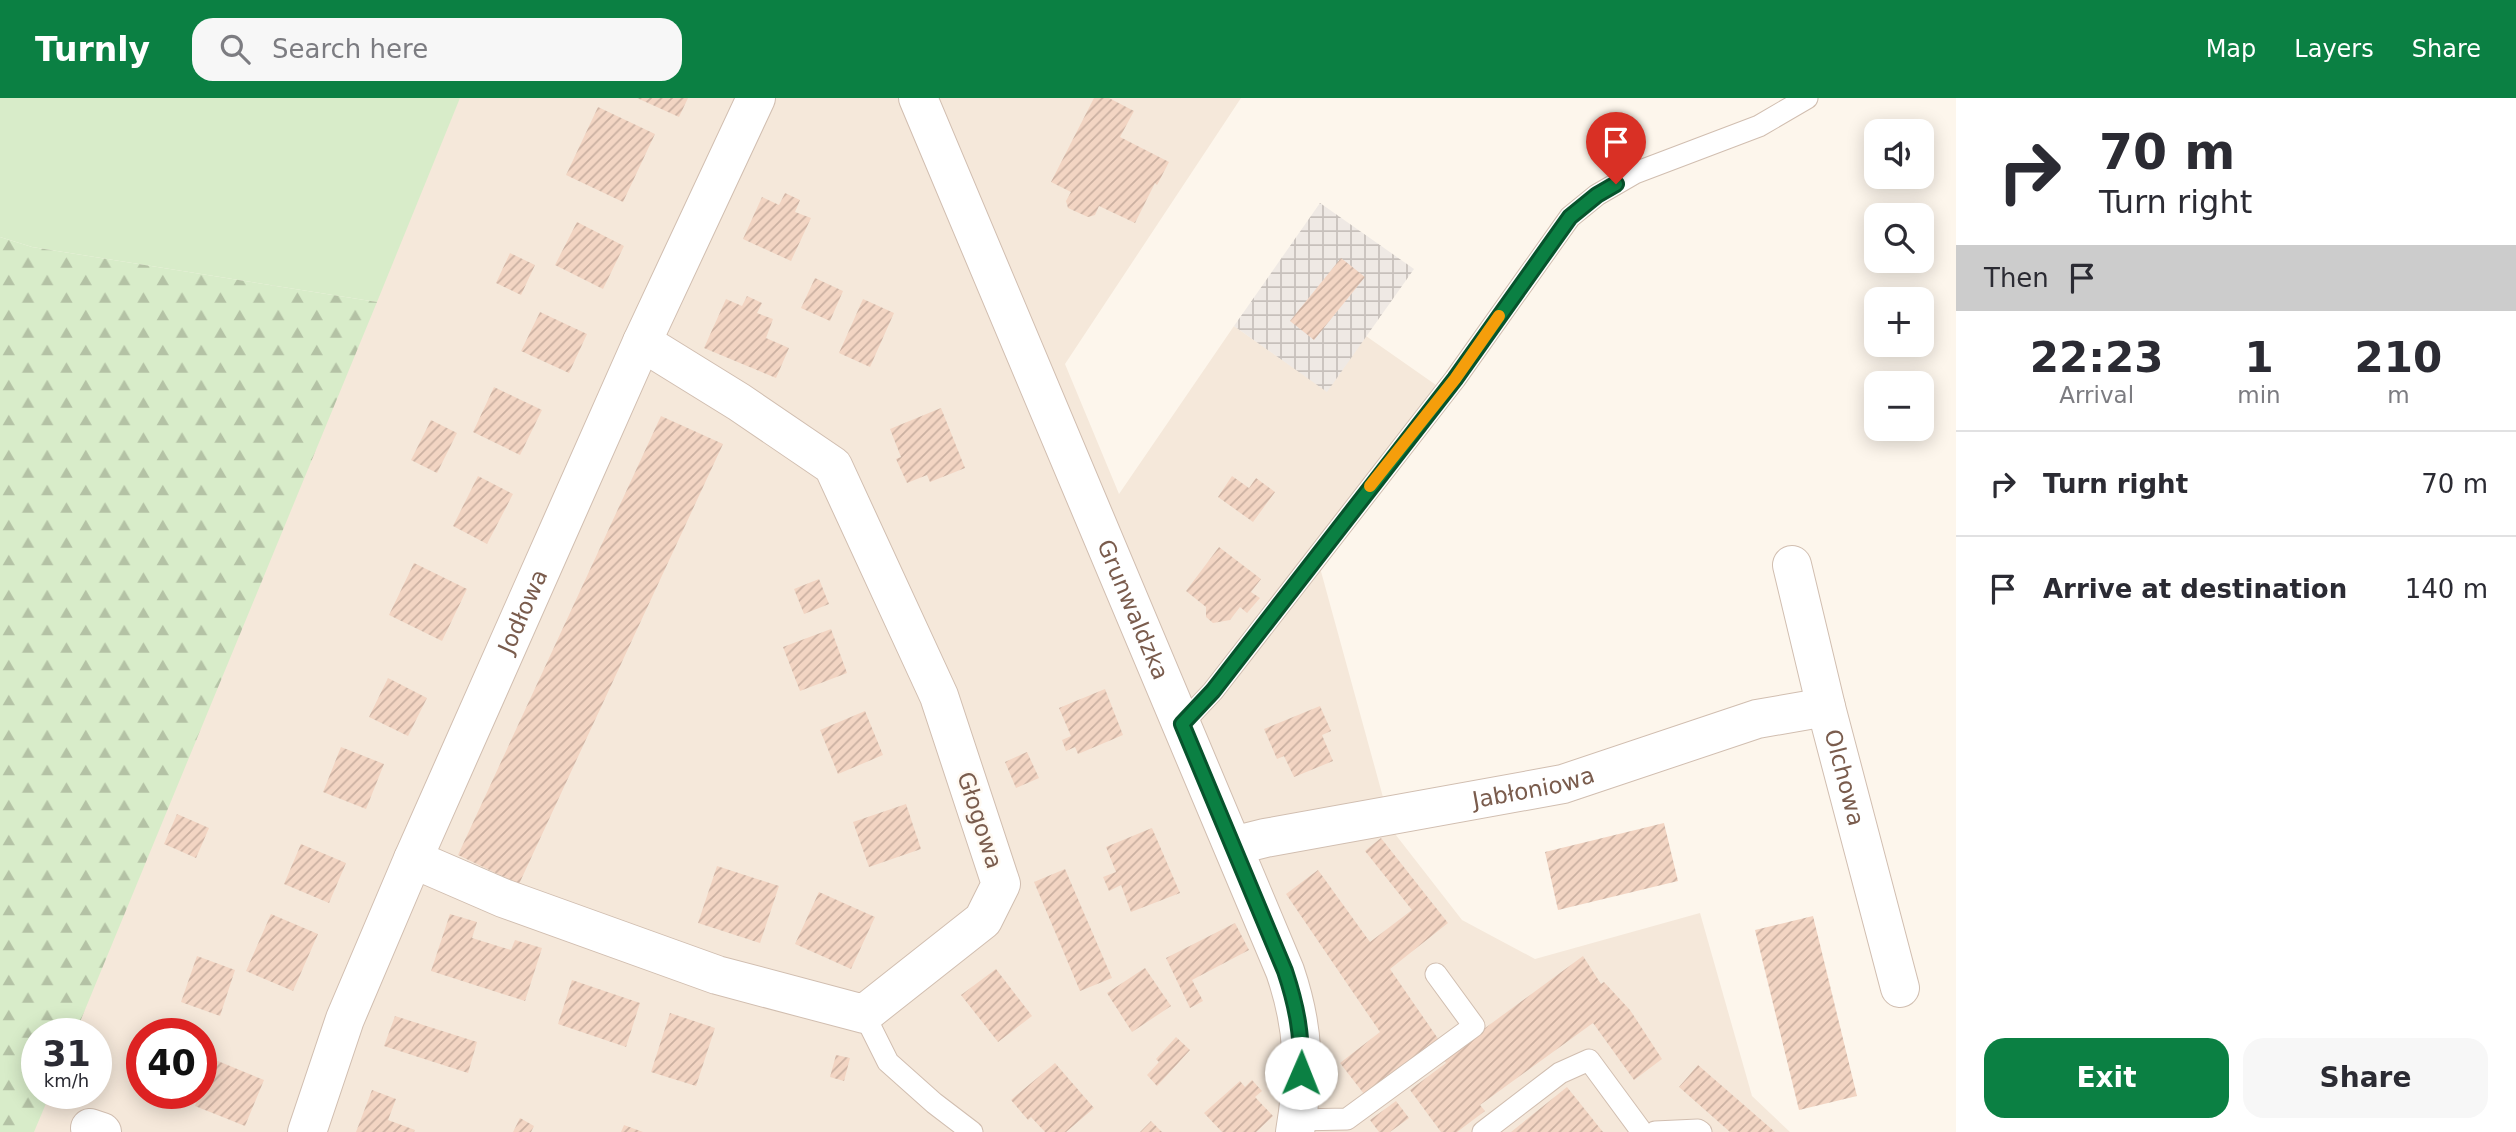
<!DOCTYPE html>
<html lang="en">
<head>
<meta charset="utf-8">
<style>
	body { margin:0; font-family:"DejaVu Sans",sans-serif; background:#f7f7f7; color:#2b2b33; height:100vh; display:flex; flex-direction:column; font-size:26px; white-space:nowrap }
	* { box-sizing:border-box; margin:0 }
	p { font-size:23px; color:#7c7c81 }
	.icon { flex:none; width:38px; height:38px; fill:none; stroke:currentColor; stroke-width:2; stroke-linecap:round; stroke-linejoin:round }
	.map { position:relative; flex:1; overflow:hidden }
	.side { display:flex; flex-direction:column; background:#fff; width:560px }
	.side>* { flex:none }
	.top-card { background:#fff; color:#2b2b33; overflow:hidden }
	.tools { position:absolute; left:1864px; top:21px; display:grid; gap:14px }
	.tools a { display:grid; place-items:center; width:70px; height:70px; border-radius:14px; background:#fff; box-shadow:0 4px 18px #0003; font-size:35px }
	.speed { position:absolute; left:21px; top:920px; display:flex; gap:14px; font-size:35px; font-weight:700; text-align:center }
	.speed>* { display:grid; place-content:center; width:91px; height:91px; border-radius:50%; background:#fff; box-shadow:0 4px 18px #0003; line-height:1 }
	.speed small { font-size:18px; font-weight:400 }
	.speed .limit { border:10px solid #d22; background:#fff; color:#111 }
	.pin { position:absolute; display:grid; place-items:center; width:60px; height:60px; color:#fff; margin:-72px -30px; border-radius:50% 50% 50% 0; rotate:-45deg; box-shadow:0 0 7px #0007 }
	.pin .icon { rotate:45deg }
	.me { position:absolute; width:77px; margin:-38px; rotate:1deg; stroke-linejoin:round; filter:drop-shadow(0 0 5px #0008) }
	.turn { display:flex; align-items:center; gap:24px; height:147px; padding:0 28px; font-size:32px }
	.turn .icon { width:91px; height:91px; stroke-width:2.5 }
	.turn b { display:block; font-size:49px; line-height:60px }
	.then { display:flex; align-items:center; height:66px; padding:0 28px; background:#0003; gap:14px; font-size:26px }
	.eta { display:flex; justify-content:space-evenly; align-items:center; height:119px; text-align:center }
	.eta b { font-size:42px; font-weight:700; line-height:49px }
	.cta { display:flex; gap:14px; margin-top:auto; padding:14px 28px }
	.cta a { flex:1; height:80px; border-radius:21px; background:#0b8043; color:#fff; font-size:28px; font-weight:700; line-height:80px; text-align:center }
	.cta a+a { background:#f7f7f7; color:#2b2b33 }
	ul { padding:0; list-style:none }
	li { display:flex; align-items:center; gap:21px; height:105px; padding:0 28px; border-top:2px solid #e1e1e2 }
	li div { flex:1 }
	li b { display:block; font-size:26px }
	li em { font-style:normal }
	header { display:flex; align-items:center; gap:42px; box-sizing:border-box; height:98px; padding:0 35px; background:#0b8043; color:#fff }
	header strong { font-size:33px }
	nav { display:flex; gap:38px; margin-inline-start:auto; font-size:24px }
	.search { width:490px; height:63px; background:#f7f7f7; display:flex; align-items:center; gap:18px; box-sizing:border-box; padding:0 24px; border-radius:21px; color:#7c7c81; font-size:26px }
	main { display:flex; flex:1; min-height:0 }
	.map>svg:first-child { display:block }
	.residential { fill:#f5e8da; fill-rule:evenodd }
	.industrial { fill:url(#industrial-grid) }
	.grass { fill:#d8ecc9 }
	.forest { fill:url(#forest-firs) }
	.building { fill:url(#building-hatch) }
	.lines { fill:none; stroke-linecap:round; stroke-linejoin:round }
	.service-casing { stroke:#d1beb0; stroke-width:23 }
	.minor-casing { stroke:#d1beb0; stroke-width:40 }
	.tertiary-casing { stroke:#d1beb0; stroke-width:40 }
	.service { stroke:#fff; stroke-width:21 }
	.minor { stroke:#fff; stroke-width:38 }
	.tertiary { stroke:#fff; stroke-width:38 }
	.route-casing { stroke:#07532c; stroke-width:18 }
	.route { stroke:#0b8043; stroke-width:12 }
	.slow { stroke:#f59e0b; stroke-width:12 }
	.labels { text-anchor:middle; stroke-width:5; stroke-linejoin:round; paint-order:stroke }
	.street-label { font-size:23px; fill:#7a5c4d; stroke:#fffaf3 }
</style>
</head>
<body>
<header>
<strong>Turnly</strong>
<div class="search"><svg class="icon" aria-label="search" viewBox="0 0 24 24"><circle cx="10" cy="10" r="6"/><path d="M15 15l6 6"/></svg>Search here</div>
<nav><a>Map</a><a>Layers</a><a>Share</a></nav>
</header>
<main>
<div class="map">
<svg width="1956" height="1034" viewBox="0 0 1956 1034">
	<defs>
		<pattern id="industrial-grid" width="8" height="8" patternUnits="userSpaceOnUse" patternTransform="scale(1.75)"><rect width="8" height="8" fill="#efe9e4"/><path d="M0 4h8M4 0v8" fill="none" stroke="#c7c0bb"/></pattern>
		<pattern id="forest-firs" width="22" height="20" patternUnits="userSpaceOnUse" patternTransform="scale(1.75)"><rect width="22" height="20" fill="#d8ecc9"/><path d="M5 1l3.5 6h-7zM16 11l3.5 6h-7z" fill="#b4c2a5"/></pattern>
		<pattern id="building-hatch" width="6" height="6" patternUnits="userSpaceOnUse" patternTransform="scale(1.75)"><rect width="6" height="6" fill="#f3d5c3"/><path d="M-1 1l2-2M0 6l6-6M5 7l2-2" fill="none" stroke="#cab0a1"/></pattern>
	</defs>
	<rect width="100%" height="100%" fill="#fdf6ec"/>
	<path class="residential" d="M458,0H1241L1065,266L1119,396L1234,228L1327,293L1366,238L1436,287L1314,448L1392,732L1462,822L1535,861L1700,815L1752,998L1790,1034H25L41,996H96V936H66ZM142,936H201V996H142Z"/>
	<path class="industrial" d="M1320,105L1414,171L1327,294L1234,228Z"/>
	<path class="grass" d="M0,0H460L377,204L32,149L0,139Z"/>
	<path class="forest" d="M0,139L32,149L377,204L75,936H37V996H50L34,1034H0Z"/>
	<path class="building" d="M637,0H688L679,19Z
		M1094,0H1109L1134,13L1120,39L1169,64L1157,87L1155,85L1135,125L1099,108L1095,117L1088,119L1068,110L1066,103L1071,94L1051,84Z
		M598,9L655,36L623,104L566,77Z
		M785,95L800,102L795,114L811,120L791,163L743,141L762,99L779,107Z
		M577,124L624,148L603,191L555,167Z
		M510,155L535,167L521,197L496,185Z
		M1341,160L1365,179L1314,242L1290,223Z
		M815,180L843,193L830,223L801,210Z
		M747,198L762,205L757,215L773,221L766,240L789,250L776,280L704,250L726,201L742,208Z
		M863,201L894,215L870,269L839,255Z
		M540,214L587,236L569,275L521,253Z
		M494,289L542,312L520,357L473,334Z
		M941,310L965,370L930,384L927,377L907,385L896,361L901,359L890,331Z
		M661,318L723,346L519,786L458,757Z
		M431,322L457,335L437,375L411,362Z
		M478,378L513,396L487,446L453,428Z
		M1232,378L1249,390L1256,380L1275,394L1253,424L1218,399Z
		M1219,449L1261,481L1251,494L1260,500L1247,515L1240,509L1230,522L1213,525L1206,519V509L1186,493Z
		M414,465L467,491L442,543L389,517Z
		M819,481L829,506L804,516L794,491Z
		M831,531L847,575L800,593L783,549Z
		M388,580L427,600L408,638L369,619Z
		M1105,591L1123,637L1078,656L1075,649L1066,653L1062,642L1071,638L1059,610Z
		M1320,608L1331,633L1322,637L1333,663L1294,679L1284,658L1277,661L1264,631Z
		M865,613L883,657L838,676L820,632Z
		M341,649L384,666L366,711L323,694Z
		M1027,654L1039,680L1016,690L1005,664Z
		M906,706L921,751L869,769L853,724Z
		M177,716L209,730L196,760L164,746Z
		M1664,725L1678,783L1558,812L1545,754Z
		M1152,730L1180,795L1131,814L1121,787L1109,793L1103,779L1116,774L1106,749Z
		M1381,740L1448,825L1390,871L1439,942L1364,996L1340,965L1380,934L1286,796L1318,772L1370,844L1412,812L1365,753Z
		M301,746L346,765L329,805L284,786Z
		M717,768L779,788L760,845L698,825Z
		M1065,771L1112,880L1080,893L1034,784Z
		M819,794L875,819L851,871L795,846Z
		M271,816L318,836L293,893L246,873Z
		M450,816L477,824L472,840L511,852L515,842L542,850L525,903L431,873Z
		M1813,818L1857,998L1799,1012L1755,832Z
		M1235,825L1249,852L1192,882L1203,903L1190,910L1166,860Z
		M197,858L235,872L220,918L181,904Z
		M1583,858L1601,886L1604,884L1630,912L1662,961L1634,982L1593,925L1480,1007L1485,1013L1457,1034H1441L1410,992L1446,965L1443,961Z
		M1145,870L1171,908L1132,934L1107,895Z
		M996,871L1032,918L998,944L961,897Z
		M572,882L640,905L626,949L558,926Z
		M670,915L715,930L696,988L651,974Z
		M395,918L477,944L468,975L384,948Z
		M1176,939L1190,952L1157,988L1147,977L1159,964L1156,961Z
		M836,957L850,960L844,983L830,979Z
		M213,961L264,982L245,1028L195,1008Z
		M1055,965L1094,1010L1066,1034H1045L1031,1019L1028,1022L1011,1002Z
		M1698,967L1775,1034H1730L1679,989Z
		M1252,982L1262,993L1255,999L1273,1018L1256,1034H1222L1204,1015L1240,983L1245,989Z
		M1567,989L1603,1034H1511Z
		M372,992L396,1001L388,1022L415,1032L414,1034H356Z
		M1396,1003L1409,1020L1390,1034H1379L1370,1022Z
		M520,1020L534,1028L531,1034H513Z
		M1151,1023L1162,1034H1140Z
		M624,1027L643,1034H621Z"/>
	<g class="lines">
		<defs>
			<path id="service" d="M1182,626L1213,593L1455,281L1570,119L1597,97L1635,75L1759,28L1807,0
				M864,916L888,964L934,1005L972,1034
				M1297,1022L1347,1021L1474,928L1436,876
				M1483,1034L1560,975L1589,962L1642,1034
				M1655,1034L1698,1032L1701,1034"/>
			<g id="minor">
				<path id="s1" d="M1792,467L1826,609L1900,890"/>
				<path id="s2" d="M1233,748L1265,740L1563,686L1757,621L1826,609"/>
				<path d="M413,761L503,800L717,877L864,916L983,822L1001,786L939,598L833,368L739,304L642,244"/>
				<path d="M90,1030L102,1034"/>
				<path id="s3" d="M307,1034L345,921L413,761L642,244L756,0"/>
			</g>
			<g id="tertiary">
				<path id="s4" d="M918,0L1285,873C1305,932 1305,974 1295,1034"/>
			</g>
		</defs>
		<use href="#service" class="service-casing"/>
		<use href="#minor" class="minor-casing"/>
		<use href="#tertiary" class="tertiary-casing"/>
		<use href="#service" class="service"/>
		<use href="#minor" class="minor"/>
		<use href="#tertiary" class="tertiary"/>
	</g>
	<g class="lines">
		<defs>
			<path id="route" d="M1301,975C1302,937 1297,909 1285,873L1182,626L1213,593L1455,281L1570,119L1597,97L1616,86"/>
		</defs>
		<use href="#route" class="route-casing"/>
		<use href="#route" class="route"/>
		<path class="slow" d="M1370,388L1455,281L1499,218"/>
	</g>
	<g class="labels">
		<g class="street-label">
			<text dy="8" stroke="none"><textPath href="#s4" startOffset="555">Grunwaldzka</textPath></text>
			<text dy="8" stroke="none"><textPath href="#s3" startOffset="564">Jodłowa</textPath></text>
			<text dy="8" stroke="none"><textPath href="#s1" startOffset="219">Olchowa</textPath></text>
			<text dy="8" stroke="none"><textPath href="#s2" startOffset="306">Jabłoniowa</textPath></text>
			<text transform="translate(980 722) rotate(72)" y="8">Głogowa</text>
		</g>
	</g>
</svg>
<div class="tools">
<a><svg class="icon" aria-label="sound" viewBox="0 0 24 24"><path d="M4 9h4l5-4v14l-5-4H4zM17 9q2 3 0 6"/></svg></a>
<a><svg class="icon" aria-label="search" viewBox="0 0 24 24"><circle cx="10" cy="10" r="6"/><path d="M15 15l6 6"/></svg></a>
<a>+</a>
<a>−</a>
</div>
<div class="speed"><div>31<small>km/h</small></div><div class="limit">40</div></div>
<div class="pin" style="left:1616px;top:86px;background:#d93025"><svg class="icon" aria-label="arrive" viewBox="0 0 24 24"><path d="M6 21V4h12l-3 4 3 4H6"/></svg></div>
<svg class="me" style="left:1301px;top:975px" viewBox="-20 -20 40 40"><circle r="19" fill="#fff"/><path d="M0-13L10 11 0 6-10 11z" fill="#0b8043"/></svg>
</div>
<section class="side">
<div class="top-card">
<div class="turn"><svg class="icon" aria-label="right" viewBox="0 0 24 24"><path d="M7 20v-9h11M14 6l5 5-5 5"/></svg><div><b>70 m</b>Turn right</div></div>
<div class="then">Then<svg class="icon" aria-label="arrive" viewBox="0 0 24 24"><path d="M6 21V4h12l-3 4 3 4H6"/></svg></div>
</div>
<div class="eta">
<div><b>22:23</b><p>Arrival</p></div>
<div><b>1</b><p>min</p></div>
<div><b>210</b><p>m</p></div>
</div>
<ul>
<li><svg class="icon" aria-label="right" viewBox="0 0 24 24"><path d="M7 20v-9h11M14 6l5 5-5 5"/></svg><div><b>Turn right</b></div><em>70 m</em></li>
<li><svg class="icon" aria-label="arrive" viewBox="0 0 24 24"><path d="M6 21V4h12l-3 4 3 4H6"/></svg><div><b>Arrive at destination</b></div><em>140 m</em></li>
</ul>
<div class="cta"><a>Exit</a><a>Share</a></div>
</section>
</main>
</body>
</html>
